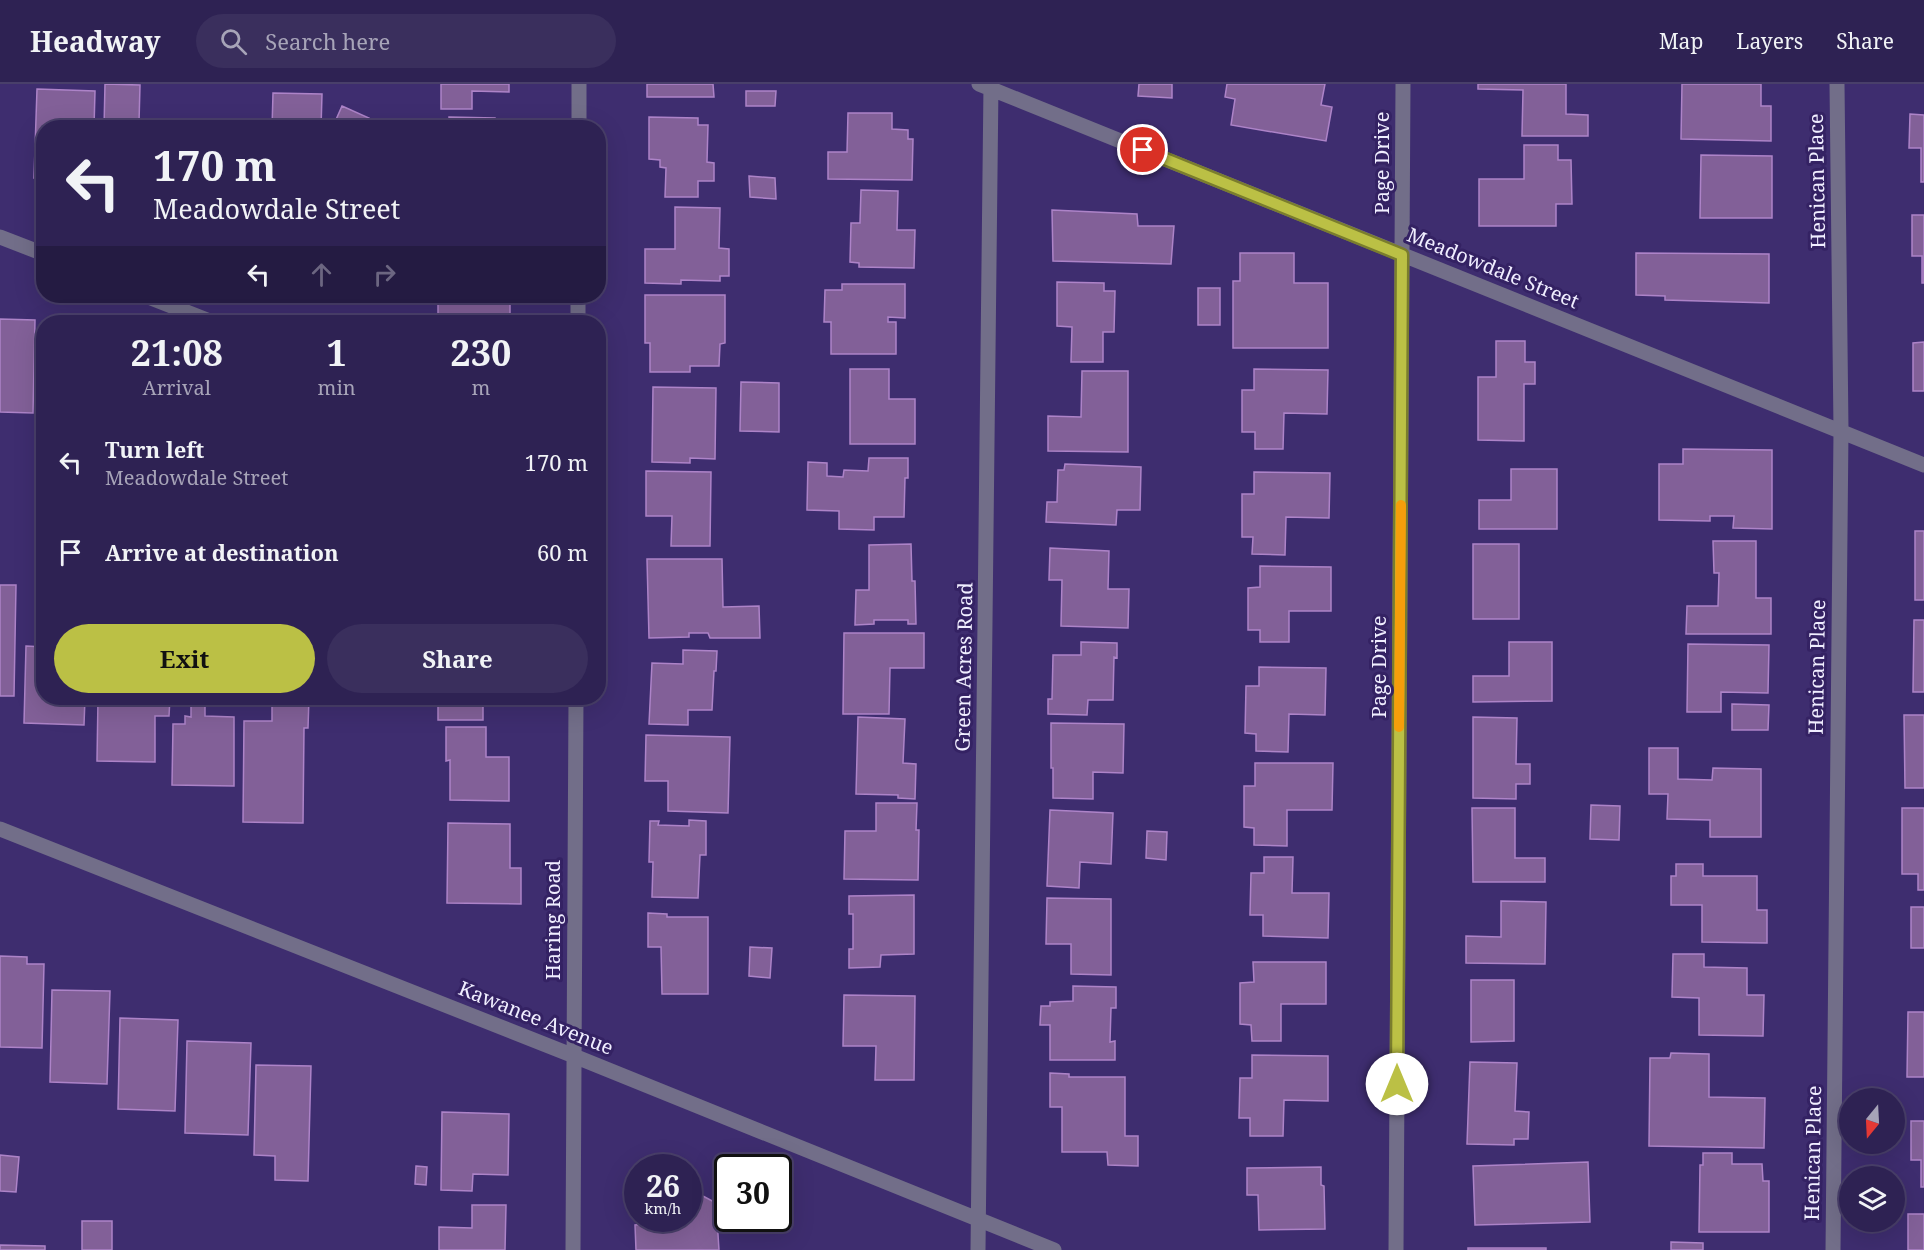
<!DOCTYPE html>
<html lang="en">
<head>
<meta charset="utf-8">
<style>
	body { margin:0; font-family:"Noto Serif",serif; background:#3a2f5d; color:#f1f3f6; height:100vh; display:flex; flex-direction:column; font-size:22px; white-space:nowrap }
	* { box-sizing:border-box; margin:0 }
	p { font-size:20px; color:#a7a4b8 }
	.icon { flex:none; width:33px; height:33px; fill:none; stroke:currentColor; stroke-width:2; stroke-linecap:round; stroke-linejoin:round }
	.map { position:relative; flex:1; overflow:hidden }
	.side { position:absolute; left:36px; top:231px; width:570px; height:390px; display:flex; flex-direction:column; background:#2e2253; border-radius:24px; box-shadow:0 6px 24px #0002,0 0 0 2px #493f6a }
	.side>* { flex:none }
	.guide { position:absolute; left:36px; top:36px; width:570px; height:183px; border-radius:24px; box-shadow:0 6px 24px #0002,0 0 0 2px #493f6a; background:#2e2253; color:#f1f3f6; overflow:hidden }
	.needle { width:39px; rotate:198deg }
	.tools { position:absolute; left:1839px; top:1004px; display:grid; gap:12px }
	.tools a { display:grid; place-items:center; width:66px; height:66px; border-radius:50%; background:#2e2253; box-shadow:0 6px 24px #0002,0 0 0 2px #493f6a; font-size:30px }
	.speed { position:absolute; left:624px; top:1070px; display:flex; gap:12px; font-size:30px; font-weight:700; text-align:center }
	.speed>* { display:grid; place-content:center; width:78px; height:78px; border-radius:50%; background:#2e2253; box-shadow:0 6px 24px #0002,0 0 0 2px #493f6a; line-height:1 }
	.speed small { font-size:15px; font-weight:400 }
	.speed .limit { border:3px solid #111; border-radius:9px; background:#fff; color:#111 }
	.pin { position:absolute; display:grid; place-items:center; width:51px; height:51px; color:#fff; margin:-26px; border:3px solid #fff; border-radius:50%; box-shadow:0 2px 6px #0007 }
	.me { position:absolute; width:66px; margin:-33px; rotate:0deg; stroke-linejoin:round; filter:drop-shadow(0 0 4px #0008) }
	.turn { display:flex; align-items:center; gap:21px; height:126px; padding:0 18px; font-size:27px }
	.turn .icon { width:78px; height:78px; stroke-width:2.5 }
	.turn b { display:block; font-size:42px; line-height:51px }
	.lanes { display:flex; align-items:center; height:57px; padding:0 18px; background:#0003; justify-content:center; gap:30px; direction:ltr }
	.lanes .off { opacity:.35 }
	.eta { display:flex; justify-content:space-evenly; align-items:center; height:102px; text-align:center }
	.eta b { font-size:36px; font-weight:700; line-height:42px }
	.action { display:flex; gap:12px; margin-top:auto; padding:12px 18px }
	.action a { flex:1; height:69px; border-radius:36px; background:#bbc045; color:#111; font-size:24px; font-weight:700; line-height:69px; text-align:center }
	.action a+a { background:#3a2f5d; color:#f1f3f6 }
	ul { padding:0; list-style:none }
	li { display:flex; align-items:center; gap:18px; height:90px; padding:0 18px }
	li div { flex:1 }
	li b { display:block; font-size:22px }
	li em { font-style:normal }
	header { display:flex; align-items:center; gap:36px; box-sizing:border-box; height:84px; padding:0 30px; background:#2e2253; border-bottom:2px solid #493f6a }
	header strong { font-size:28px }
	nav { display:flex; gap:33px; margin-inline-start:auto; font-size:21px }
	.search { width:420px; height:54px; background:#3a2f5d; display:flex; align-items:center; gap:15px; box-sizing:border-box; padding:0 21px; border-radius:33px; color:#a7a4b8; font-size:22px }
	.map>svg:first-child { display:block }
	.building { fill:#826098; stroke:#ad83c8; stroke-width:1.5 }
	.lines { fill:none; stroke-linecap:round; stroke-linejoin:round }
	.street { stroke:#726e89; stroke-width:15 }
	.route-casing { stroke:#7a7d2d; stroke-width:15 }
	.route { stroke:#bbc045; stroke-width:10 }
	.slow { stroke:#f59e0b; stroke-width:10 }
	.labels { text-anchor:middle; stroke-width:6; stroke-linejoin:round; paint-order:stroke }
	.street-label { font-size:20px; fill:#f0eeff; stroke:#342263 }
</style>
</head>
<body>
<header>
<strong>Headway</strong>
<div class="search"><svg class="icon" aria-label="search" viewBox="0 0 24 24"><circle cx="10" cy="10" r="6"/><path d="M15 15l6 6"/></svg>Search here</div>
<nav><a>Map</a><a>Layers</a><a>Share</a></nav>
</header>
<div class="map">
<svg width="1924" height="1166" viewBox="0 0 1924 1166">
	<rect width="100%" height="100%" fill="#3e2d6f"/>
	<path class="building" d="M105,0L140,1L139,39H152V44H104Z
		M441,0H509V8L472,7V25H441Z
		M647,0H713L714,13H647Z
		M1139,0H1172V14L1138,12Z
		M1227,0H1325L1321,21L1332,23L1326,57L1231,41L1235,15L1225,13Z
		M1478,0H1566V30L1588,31V52H1522L1523,6L1478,5Z
		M1682,0H1761V22H1771V57L1681,55Z
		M37,5L95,7L94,44H44V95L34,94Z
		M746,7H776L775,22H746Z
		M273,9L322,10L321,44H272Z
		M342,22L369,34L364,44H348L335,38Z
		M848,29H892V45L908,46V55H913L912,96L828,95V68H847Z
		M1910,30L1924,31V98H1921V64H1909Z
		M449,33L495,34V44H449Z
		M649,33L698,34V41H708L707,78L714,79V97H698V113H665L666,84L660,83V76L649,75Z
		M1524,61H1558V76H1571L1572,120H1556V142H1479V95H1524Z
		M1701,71L1772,72V134H1700Z
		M749,92L775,94L776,115L750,113Z
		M861,106L898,107L897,146H915L914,184L859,183V179L850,178L851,139H860Z
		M675,123L720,124L719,164L729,165V192H720V197L681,196V200L645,199V165H675Z
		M1052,126L1137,130L1138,142H1174L1171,180L1053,177Z
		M1912,131H1924V199H1922V172H1912Z
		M1240,169H1294V199H1328V264H1233V197H1240Z
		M1636,169L1769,170V219L1665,216V212L1636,211Z
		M1057,198L1104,199V207H1115L1114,248H1103V278H1071L1072,243L1057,242Z
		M842,200H905V234L888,233V238H896V270H831V238H824L825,206H842Z
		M1198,204H1220V241H1198Z
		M645,211H725V259L720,260L719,282H690V288H650V259H645Z
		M478,212H510V238H438V216L478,217Z
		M0,235L35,236L33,329L0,328Z
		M1496,257H1525V278H1535V300H1524V357L1478,356V293H1496Z
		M1924,258V307H1913V259Z
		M39,272L44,273V377H36Z
		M850,285H889V315H915V360H850Z
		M1254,285L1328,286L1327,330L1284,329L1283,365H1255V348H1242V306H1254Z
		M1082,287H1128V368L1048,367V332L1081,333Z
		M741,298L779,299V348L740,347Z
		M653,303L716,304L715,375L690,374V379L652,378Z
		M1683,365L1772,366V445L1733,444L1734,432H1710V437L1659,436V380H1683Z
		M869,374H908V394H905L904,433H874V446L839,445V427L807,426L808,378L827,379V392L843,393L844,386L868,387Z
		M1065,380L1141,383L1140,426H1117L1116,441L1046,438L1047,418H1057L1058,386H1064Z
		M1511,385H1557V445H1479V416H1511Z
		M646,387L711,388L710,462H671L672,432H646Z
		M1254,388L1330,389L1329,434L1286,433L1285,471L1252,470L1253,453H1242V410H1254Z
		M1915,447H1924V516H1915Z
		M1713,457H1756V514H1771V550H1686L1687,522H1718L1719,489H1714Z
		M911,460L912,497H915L916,540H908V536H874V540L855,541L856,506H869V461Z
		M1473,460H1519V535H1473Z
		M1050,464L1109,467L1108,505H1129L1128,544L1061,542L1062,496H1049Z
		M647,475H722L723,523L759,522L760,554H710L708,549H689V553L649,554Z
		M1260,482L1331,483V527H1289V558H1260V546H1248V504L1260,503Z
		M0,501H16L14,612H0Z
		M1914,536H1924V608H1913Z
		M844,549H924V584H890L889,630H843Z
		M1081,558L1117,559V574L1114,573L1113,616H1088L1087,631L1048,630V615H1052L1053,571H1081Z
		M1509,558H1552V617L1473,618V592H1509Z
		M1688,560L1769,561L1768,609L1721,608V628H1687Z
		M26,562L44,563V614H85L84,641L24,639Z
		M683,566L717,567L716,587H714L712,626H688V641L649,640L652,579L683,580Z
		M1259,583L1326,584L1325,631L1289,630L1288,668L1256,667V650L1245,649L1246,602H1259Z
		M98,614H170L169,632H155V678L97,677Z
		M272,614H309L308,644H304L303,739L243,738L244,637H272Z
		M438,614H483V636H438Z
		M1732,620L1769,621L1768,646H1732Z
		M191,621H205V632L234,633V702L172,701L173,640H185V632L191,633Z
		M1904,631H1924V704H1905Z
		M858,633L905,635L903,679L916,680L915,715L898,714V711L856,710Z
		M1473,633L1517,634L1516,680H1530V700H1516V715L1473,714Z
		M1051,639L1124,640L1123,689L1093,688V715L1053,714V684H1051Z
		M446,643H486V673H509V717L450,716V676L446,677Z
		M646,651L730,653L728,729L668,727V697H645Z
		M1649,664H1678V695L1712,696L1713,684L1761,685V753H1710V736L1667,735L1668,710H1649Z
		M1255,679H1333L1332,726H1287V762L1254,761V744L1244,743V702H1255Z
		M876,719H917L916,746H919L918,796L844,795L845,747H876Z
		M1591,721L1620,722L1619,756L1590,755Z
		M1472,724H1515V774H1545V798H1473Z
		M1902,724H1924V806H1918V790H1902Z
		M1050,726L1113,729L1111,780L1080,778L1079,804L1047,802Z
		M689,736L706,737V771H700L698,814L652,813L653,778H649L650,737H659L658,741L689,742Z
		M448,739L510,740V784H521V820L447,819Z
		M1147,747L1167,748L1166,776L1146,774Z
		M1264,773H1293L1292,809H1329L1328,854L1263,852V831H1250L1251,789H1264Z
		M1676,780H1703V792H1757V826H1767V859L1702,858V821H1671V792H1676Z
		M914,811V870L881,871L880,883L849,884V865H853V830H849V812Z
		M1047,814L1111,815V891L1071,890V860H1046Z
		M1501,817L1546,818L1545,880L1466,879V852L1501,853Z
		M1911,823H1924V864H1911Z
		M648,829L667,830V833H708V910H662L661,863H648Z
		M750,863L772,864L770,894L749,892Z
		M1673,870H1704V883L1747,884V911H1764L1763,952L1699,951V914L1672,913Z
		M0,872L27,873V880H44L42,964L0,963Z
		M1253,878H1326V920H1281V957H1252L1251,941L1240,940V899L1254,898Z
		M1471,896H1514V957L1471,958Z
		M1073,902L1116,903V924H1111L1110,958L1115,957V976H1050V941H1040L1041,922H1050V918L1073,917Z
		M52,906L110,907L107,1000L50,998Z
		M844,911L915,912L914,996H875L876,962H843Z
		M1908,928H1924V993H1907Z
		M120,934L178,936L175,1027L118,1025Z
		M187,957L251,959L248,1051L185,1049Z
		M1671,969L1709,970V1013L1765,1014L1764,1064L1649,1062L1650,974H1670Z
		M1252,971L1328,972V1017L1284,1016L1283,1052H1250V1034H1239L1240,994H1252Z
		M1470,978L1517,979L1515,1027L1529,1028L1528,1055H1514V1061L1467,1060Z
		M256,981L311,982L308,1097L275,1096V1072L254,1071Z
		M1050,989L1069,990V993H1125V1052H1138V1082L1108,1081L1107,1068H1062V1023H1050Z
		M442,1028L509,1030L508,1091L473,1090L472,1107L441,1106Z
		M1911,1037H1924V1103H1921V1076H1911Z
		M1703,1069H1732V1080H1762L1763,1097H1769V1148H1699L1700,1081H1703Z
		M0,1071L19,1073L16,1108L0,1107Z
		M1588,1078L1590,1138L1475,1141L1473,1082Z
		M416,1082L427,1083L426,1101L415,1100Z
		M1321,1083V1101L1324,1102L1325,1145L1259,1146L1258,1111H1247V1084Z
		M688,1104L716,1119L719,1166H636L635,1141L645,1140L644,1134H688Z
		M472,1121H506L505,1166H439V1143L472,1144Z
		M1908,1130H1924V1166H1908Z
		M82,1137H112V1166H82Z
		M1671,1158L1703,1159V1166H1671Z
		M0,1161L45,1162V1166H0Z
		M1468,1164H1546V1166H1468Z"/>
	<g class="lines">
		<path class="street" d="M979,0L1924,381
			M579,44V0
			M0,153L44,170
			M146,212L212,238
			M578,238V212
			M0,745L574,972L1054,1166
			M573,1166L576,614
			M978,1166L991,0
			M1396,1166L1403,0
			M1833,1166L1841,346L1837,0"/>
	</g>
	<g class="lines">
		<defs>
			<path id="route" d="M1143,66L1402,171L1397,1000"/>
		</defs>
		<use href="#route" class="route-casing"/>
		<use href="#route" class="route"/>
		<path class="slow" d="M1399,643L1401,421"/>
	</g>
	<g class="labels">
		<g class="street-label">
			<text transform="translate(1382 79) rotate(-90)" y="7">Page Drive</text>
			<text transform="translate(1817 97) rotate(-91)" y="7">Henican Place</text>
			<text transform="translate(1493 184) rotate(22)" y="7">Meadowdale Street</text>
			<text transform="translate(964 583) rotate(-89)" y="7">Green Acres Road</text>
			<text transform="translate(1379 583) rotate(-90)" y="7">Page Drive</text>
			<text transform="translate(1817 583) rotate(-89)" y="7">Henican Place</text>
			<text transform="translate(553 836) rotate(-90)" y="7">Haring Road</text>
			<text transform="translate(536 934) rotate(22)" y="7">Kawanee Avenue</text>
			<text transform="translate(1813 1069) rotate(-89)" y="7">Henican Place</text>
		</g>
	</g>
</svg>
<div class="tools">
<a><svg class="needle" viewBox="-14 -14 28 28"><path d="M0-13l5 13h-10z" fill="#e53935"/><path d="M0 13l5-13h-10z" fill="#a7a4b8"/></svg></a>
<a><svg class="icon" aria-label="layers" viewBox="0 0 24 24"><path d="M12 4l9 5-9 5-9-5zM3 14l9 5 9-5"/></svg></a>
</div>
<div class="speed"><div>26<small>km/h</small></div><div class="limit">30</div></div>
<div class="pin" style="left:1143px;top:66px;background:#d93025"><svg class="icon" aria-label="arrive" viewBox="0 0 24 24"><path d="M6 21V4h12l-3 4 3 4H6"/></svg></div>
<svg class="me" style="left:1397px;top:1000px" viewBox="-20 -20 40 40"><circle r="19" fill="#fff"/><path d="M0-13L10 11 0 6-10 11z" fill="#bbc045"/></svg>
<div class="guide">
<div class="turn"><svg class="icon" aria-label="left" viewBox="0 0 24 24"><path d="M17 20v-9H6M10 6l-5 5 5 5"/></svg><div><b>170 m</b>Meadowdale Street</div></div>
<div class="lanes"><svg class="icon" aria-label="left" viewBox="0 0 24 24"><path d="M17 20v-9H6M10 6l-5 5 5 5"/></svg><svg class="icon off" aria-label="ahead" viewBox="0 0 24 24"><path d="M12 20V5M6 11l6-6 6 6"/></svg><svg class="icon off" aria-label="right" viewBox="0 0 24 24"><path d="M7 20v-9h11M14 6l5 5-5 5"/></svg></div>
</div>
<section class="side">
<div class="eta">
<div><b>21:08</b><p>Arrival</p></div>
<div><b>1</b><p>min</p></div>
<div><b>230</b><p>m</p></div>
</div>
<ul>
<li><svg class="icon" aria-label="left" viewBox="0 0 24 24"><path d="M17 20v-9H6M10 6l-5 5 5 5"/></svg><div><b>Turn left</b><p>Meadowdale Street</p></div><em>170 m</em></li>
<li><svg class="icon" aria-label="arrive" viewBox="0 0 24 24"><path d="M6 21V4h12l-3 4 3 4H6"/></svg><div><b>Arrive at destination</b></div><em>60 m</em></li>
</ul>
<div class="action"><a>Exit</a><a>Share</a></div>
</section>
</div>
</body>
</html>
